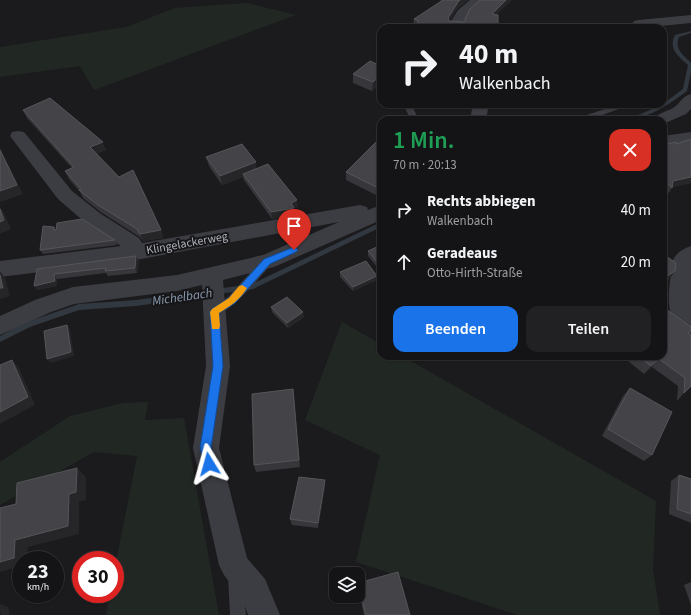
<!DOCTYPE html>
<html lang="de">
<head>
<meta charset="utf-8">
<style>
	body { margin:0; font-family:"Source Sans 3",sans-serif; background:#212123; color:#f1f3f6; height:100vh; display:flex; flex-direction:column; font-size:15px; white-space:nowrap }
	* { box-sizing:border-box; margin:0 }
	p { font-size:13px; color:#9d9ea1 }
	.icon { flex:none; width:22px; height:22px; fill:none; stroke:currentColor; stroke-width:2; stroke-linecap:round; stroke-linejoin:round }
	.map { position:relative; flex:1; overflow:hidden }
	.panel { position:absolute; left:377px; top:116px; width:290px; height:244px; display:flex; flex-direction:column; background:#141416; border-radius:12px; box-shadow:0 1px 3px #0004,0 0 0 1px #333335 }
	.panel>* { flex:none }
	.guide { position:absolute; left:377px; top:24px; width:290px; height:84px; border-radius:12px; box-shadow:0 1px 3px #0004,0 0 0 1px #333335; background:#141416; color:#f1f3f6; overflow:hidden }
	.controls { position:absolute; left:329px; top:567px; display:grid; gap:8px }
	.controls a { display:grid; place-items:center; width:36px; height:36px; border-radius:8px; background:#141416; box-shadow:0 1px 3px #0004,0 0 0 1px #333335; font-size:20px }
	.speed { position:absolute; left:12px; top:551px; display:flex; gap:8px; font-size:20px; font-weight:700; text-align:center }
	.speed>* { display:grid; place-content:center; width:52px; height:52px; border-radius:50%; background:#141416; box-shadow:0 1px 3px #0004,0 0 0 1px #333335; line-height:1 }
	.speed small { font-size:10px; font-weight:400 }
	.speed .limit { border:6px solid #d22; background:#fff; color:#111 }
	.pin { position:absolute; display:grid; place-items:center; width:34px; height:34px; color:#fff; margin:-41px -17px; border-radius:50% 50% 50% 0; rotate:-45deg; box-shadow:0 0 4px #0007 }
	.pin .icon { rotate:45deg }
	.me { position:absolute; width:44px; margin:-22px; rotate:352deg; stroke-linejoin:round; filter:drop-shadow(0 0 3px #0008) }
	.turn { display:flex; align-items:center; gap:14px; height:84px; padding:0 16px; font-size:18px }
	.turn .icon { width:52px; height:52px; stroke-width:2.5 }
	.turn b { display:block; font-size:28px; line-height:34px }
	.round { display:grid; place-items:center; flex:none; width:42px; height:42px; border-radius:12px; background:#212123 }
	.head { display:flex; align-items:center; justify-content:space-between; height:68px; padding:0 16px }
	h1 { font-size:24px; font-weight:600; line-height:30px; color:#1e9e55 }
	.button { display:flex; gap:8px; margin-top:auto; padding:8px 16px }
	.button a { flex:1; height:46px; border-radius:12px; background:#1a73e8; color:#fff; font-size:16px; font-weight:600; line-height:46px; text-align:center }
	.button a+a { background:#212123; color:#f1f3f6 }
	ul { padding:0; list-style:none }
	li { display:flex; align-items:center; gap:12px; height:52px; padding:0 16px }
	li div { flex:1 }
	li b { display:block; font-size:15px }
	li em { font-style:normal }
	.map>svg:first-child { display:block }
	.green { fill:#212823 }
	.lines { fill:none; stroke-linecap:round; stroke-linejoin:round }
	.stream { fill:#323840; fill-rule:evenodd }
	.lane { fill:#3c3d42; fill-rule:evenodd }
	.street { fill:#3c3d42; fill-rule:evenodd }
	.wall { fill:#37373b }
	.shaded-wall { fill:#262629 }
	.building { fill:#444448; stroke:#55555a }
	.route { fill:#1a73e8; stroke:#114b97 }
	.slow { fill:#f59e0b }
	.labels { text-anchor:middle; stroke-width:4; stroke-linejoin:round; paint-order:stroke }
	.street-label { font-size:12px; fill:#afb1bb; stroke:#161618 }
	.water-label { font-size:13px; font-style:italic; fill:#8b9bb1; stroke:#161618 }
</style>
</head>
<body>
<div class="map">
<svg width="691" height="615" viewBox="0 0 691 615">
	<rect width="100%" height="100%" fill="#1b1b1d"/>
	<path class="green" d="M247,3L296,15L94,90L80,66L0,77V47L126,27L175,8Z
		M342,322L381,344V356H402L656,501L653,569L660,615H518L356,562L380,455L305,420Z
		M148,402L145,420L184,418L219,615H106L110,594H115V567L137,456L94,452L0,505V462L70,416L123,403Z"/>
	<g class="lines">
		<path class="stream" d="M691,31V33L679,37C674,49 683,55 691,63V72L687,91C668,105 647,120 622,120L641,114L663,104L683,89L688,65C678,56 668,49 675,35Z
			M381,222V227L253,289L136,306L79,310L30,327L0,342V336L24,323L79,304L136,300L252,284Z"/>
		<path class="lane" d="M403,104H411L419,120H411Z
			M620,104H632L589,120H577L578,118Z
			M267,258L271,259L272,262L271,265C260,276 226,320 211,315L209,312L211,309L228,297L263,259Z
			M235,569L240,571L242,576L246,615H230L228,576L230,571Z"/>
		<path class="street" d="M470,0H484L468,15L462,26L463,28H449L448,26L458,10Z
			M691,15V23L640,28L634,27L632,24L634,21L639,20Z
			M691,94V109L686,114L663,124V120H653C657,113 666,112 673,108C680,104 682,96 691,94Z
			M473,104H489L486,120H470Z
			M18,131L24,132L72,191L101,214L139,238L142,243L360,205L367,207L368,210L381,205V220L274,267L223,280L230,366L219,448L247,558L265,579L280,615H248L243,600L224,575L219,565L193,448L206,366L202,285L177,291L74,304L51,312L0,335V316L35,300L73,287L177,275L263,255L339,222L136,260L0,277V261L121,246L87,224L58,199L10,136L12,132Z
			M691,132V142L663,146V136Z
			M691,246V334C659,323 670,286 673,260C677,252 683,249 691,246Z"/>
	</g>
	<path class="wall" d="M440,0H468L457,9L449,21L464,22L465,19L497,15L498,25L413,27L414,19L442,1Z
		M381,66L372,91L353,83V74Z
		M23,110L106,150L96,154L161,230L163,238L143,241L140,237L102,213L83,198L80,192L69,179L65,171L72,168L27,118Z
		M381,137V196L380,197L346,180V172Z
		M691,139V183L672,187L668,194L663,189V145L676,144Z
		M206,157L257,168L298,207L294,208L295,215L272,219L244,180L243,177L222,185L209,166Z
		M54,227L55,230L115,240L117,245L43,254L40,250Z
		M283,229L307,234L290,242L284,234Z
		M381,245V272L368,256V251Z
		M136,256L139,261L137,273L108,276L106,273L57,279V286L37,290V269Z
		M340,272L377,276V280L353,291L340,277Z
		M271,307L304,317L288,328L272,312Z
		M689,334L684,393L677,401L678,386L652,367L644,374L622,356H663Z
		M630,388L652,455L644,461L602,436L623,396Z
		M294,397L300,467L256,472L254,465Z
		M679,475L691,479V523L669,514L671,481Z
		M325,487L318,528L292,525L290,519Z
		M691,582V605L684,585Z
		M358,583L410,615H364L358,589Z"/>
	<path class="shaded-wall" d="M460,0H468L457,9L447,25L448,18L458,2Z
		M506,0H512L490,21L492,14Z
		M381,75V84L372,91L373,82Z
		M103,142L106,150L94,155L90,147Z
		M0,148L23,194L0,202Z
		M256,162L257,172L243,174V177L222,185L220,176Z
		M691,177V183L671,187L673,181Z
		M381,188V196L380,197V189Z
		M297,200L298,207L294,208L295,215L272,219L271,212Z
		M0,207L4,213L11,229L0,234Z
		M307,229V234L290,242L289,237Z
		M161,230L163,238L143,241L140,234Z
		M136,256L139,261L137,273L135,268Z
		M0,271L5,278L10,296L0,299Z
		M675,271L669,280L663,284V279Z
		M54,274L57,279V286L37,290L34,286Z
		M377,276V280L353,291V287Z
		M303,312L304,317L288,328L287,323Z
		M67,325L70,329L74,356L51,363L47,359Z
		M659,359L652,367L644,374L651,366Z
		M12,360L19,368L35,405L0,424V412Z
		M293,389L294,397L300,467L299,460Z
		M77,468L86,477V500L79,502V534L28,547L27,560H21V566L0,572V562L15,540L69,494Z
		M325,480V487L318,528V523Z
		M0,604L8,607L10,615H1L0,611Z"/>
	<path class="building" d="M443,0H460L458,2L448,18L449,21L465,22V19L470,9L480,0H506L492,14L498,15V25L495,28H413L419,21L414,19Z
		M370,61L381,66V75L373,82L353,74Z
		M50,98L103,142L90,147L119,177L133,170L161,230L140,234L137,229L98,205L79,190L81,189L65,171L74,167L23,110Z
		M381,137V188L380,189L346,172Z
		M691,139V177L673,181L672,188L663,178V145L676,142V144Z
		M242,144L256,162L220,176L206,157Z
		M0,150L17,185L0,191Z
		M268,164L297,200L291,203L294,208L271,212L243,174Z
		M0,209L4,220L0,222Z
		M82,219L115,240L40,250L43,226L54,227V230H56L57,223Z
		M304,225L307,229L289,237L283,229Z
		M381,245V267L368,251Z
		M663,254L676,263L675,271L663,279Z
		M136,256L135,268L105,271L106,268L54,274L55,281L34,286L37,269Z
		M366,261L377,276L353,287L340,272Z
		M0,275L3,288H0Z
		M287,297L303,312L287,323L271,307Z
		M663,307L691,327V330L688,333L691,335V386L684,393L685,378L659,359L651,366L638,356H663Z
		M67,325L71,352L47,359L44,331Z
		M12,360L28,397L0,412V365Z
		M630,388L672,412L652,455L608,429Z
		M293,389L299,460L254,465L252,394Z
		M77,468L76,492L69,494L68,526L15,540L14,558L0,562V508L16,504L17,483Z
		M679,475L691,479V514L677,509Z
		M299,477L325,480L318,523L290,519Z
		M398,572L410,615H366L358,583Z"/>
	<path class="route" d="M294,247L296,248L298,250L296,252L270,264L235,303L219,313L223,366L211,448L215,464L213,467L209,469L205,467L200,448L213,366L210,312L212,309L229,298L264,259Z"/>
	<path class="slow" d="M242,285L247,288C240,300 230,306 219,313L220,326L219,329H212L210,312L212,309L229,298L239,286Z"/>
	<g class="labels">
		<g class="street-label">
			<text transform="translate(187 243) rotate(-10)" y="4">Klingelackerweg</text>
		</g>
		<g class="water-label">
			<text transform="translate(182 296) rotate(-8)" y="5">Michelbach</text>
		</g>
	</g>
</svg>
<div class="controls">
<a><svg class="icon" aria-label="layers" viewBox="0 0 24 24"><path d="M12 4l9 5-9 5-9-5zM3 14l9 5 9-5"/></svg></a>
</div>
<div class="speed"><div>23<small>km/h</small></div><div class="limit">30</div></div>
<div class="pin" style="left:294px;top:250px;background:#d93025"><svg class="icon" aria-label="arrive" viewBox="0 0 24 24"><path d="M6 21V4h12l-3 4 3 4H6"/></svg></div>
<svg class="me" style="left:209px;top:464px" viewBox="-20 -20 40 40"><path d="M0-17L14 15 0 8-14 15z" fill="#1a73e8" stroke="#fff" stroke-width="4"/></svg>
<div class="guide">
<div class="turn"><svg class="icon" aria-label="right" viewBox="0 0 24 24"><path d="M7 20v-9h11M14 6l5 5-5 5"/></svg><div><b>40 m</b>Walkenbach</div></div>
</div>
<section class="panel">
<div class="head"><div><h1>1 Min.</h1><p>70 m · 20:13</p></div><a class="round" style="background:#d93025;color:#fff"><svg class="icon" aria-label="close" viewBox="0 0 24 24"><path d="M6 6l12 12M18 6L6 18"/></svg></a></div>
<ul>
<li><svg class="icon" aria-label="right" viewBox="0 0 24 24"><path d="M7 20v-9h11M14 6l5 5-5 5"/></svg><div><b>Rechts abbiegen</b><p>Walkenbach</p></div><em>40 m</em></li>
<li><svg class="icon" aria-label="ahead" viewBox="0 0 24 24"><path d="M12 20V5M6 11l6-6 6 6"/></svg><div><b>Geradeaus</b><p>Otto-Hirth-Straße</p></div><em>20 m</em></li>
</ul>
<div class="button"><a>Beenden</a><a>Teilen</a></div>
</section>
</div>
</body>
</html>
